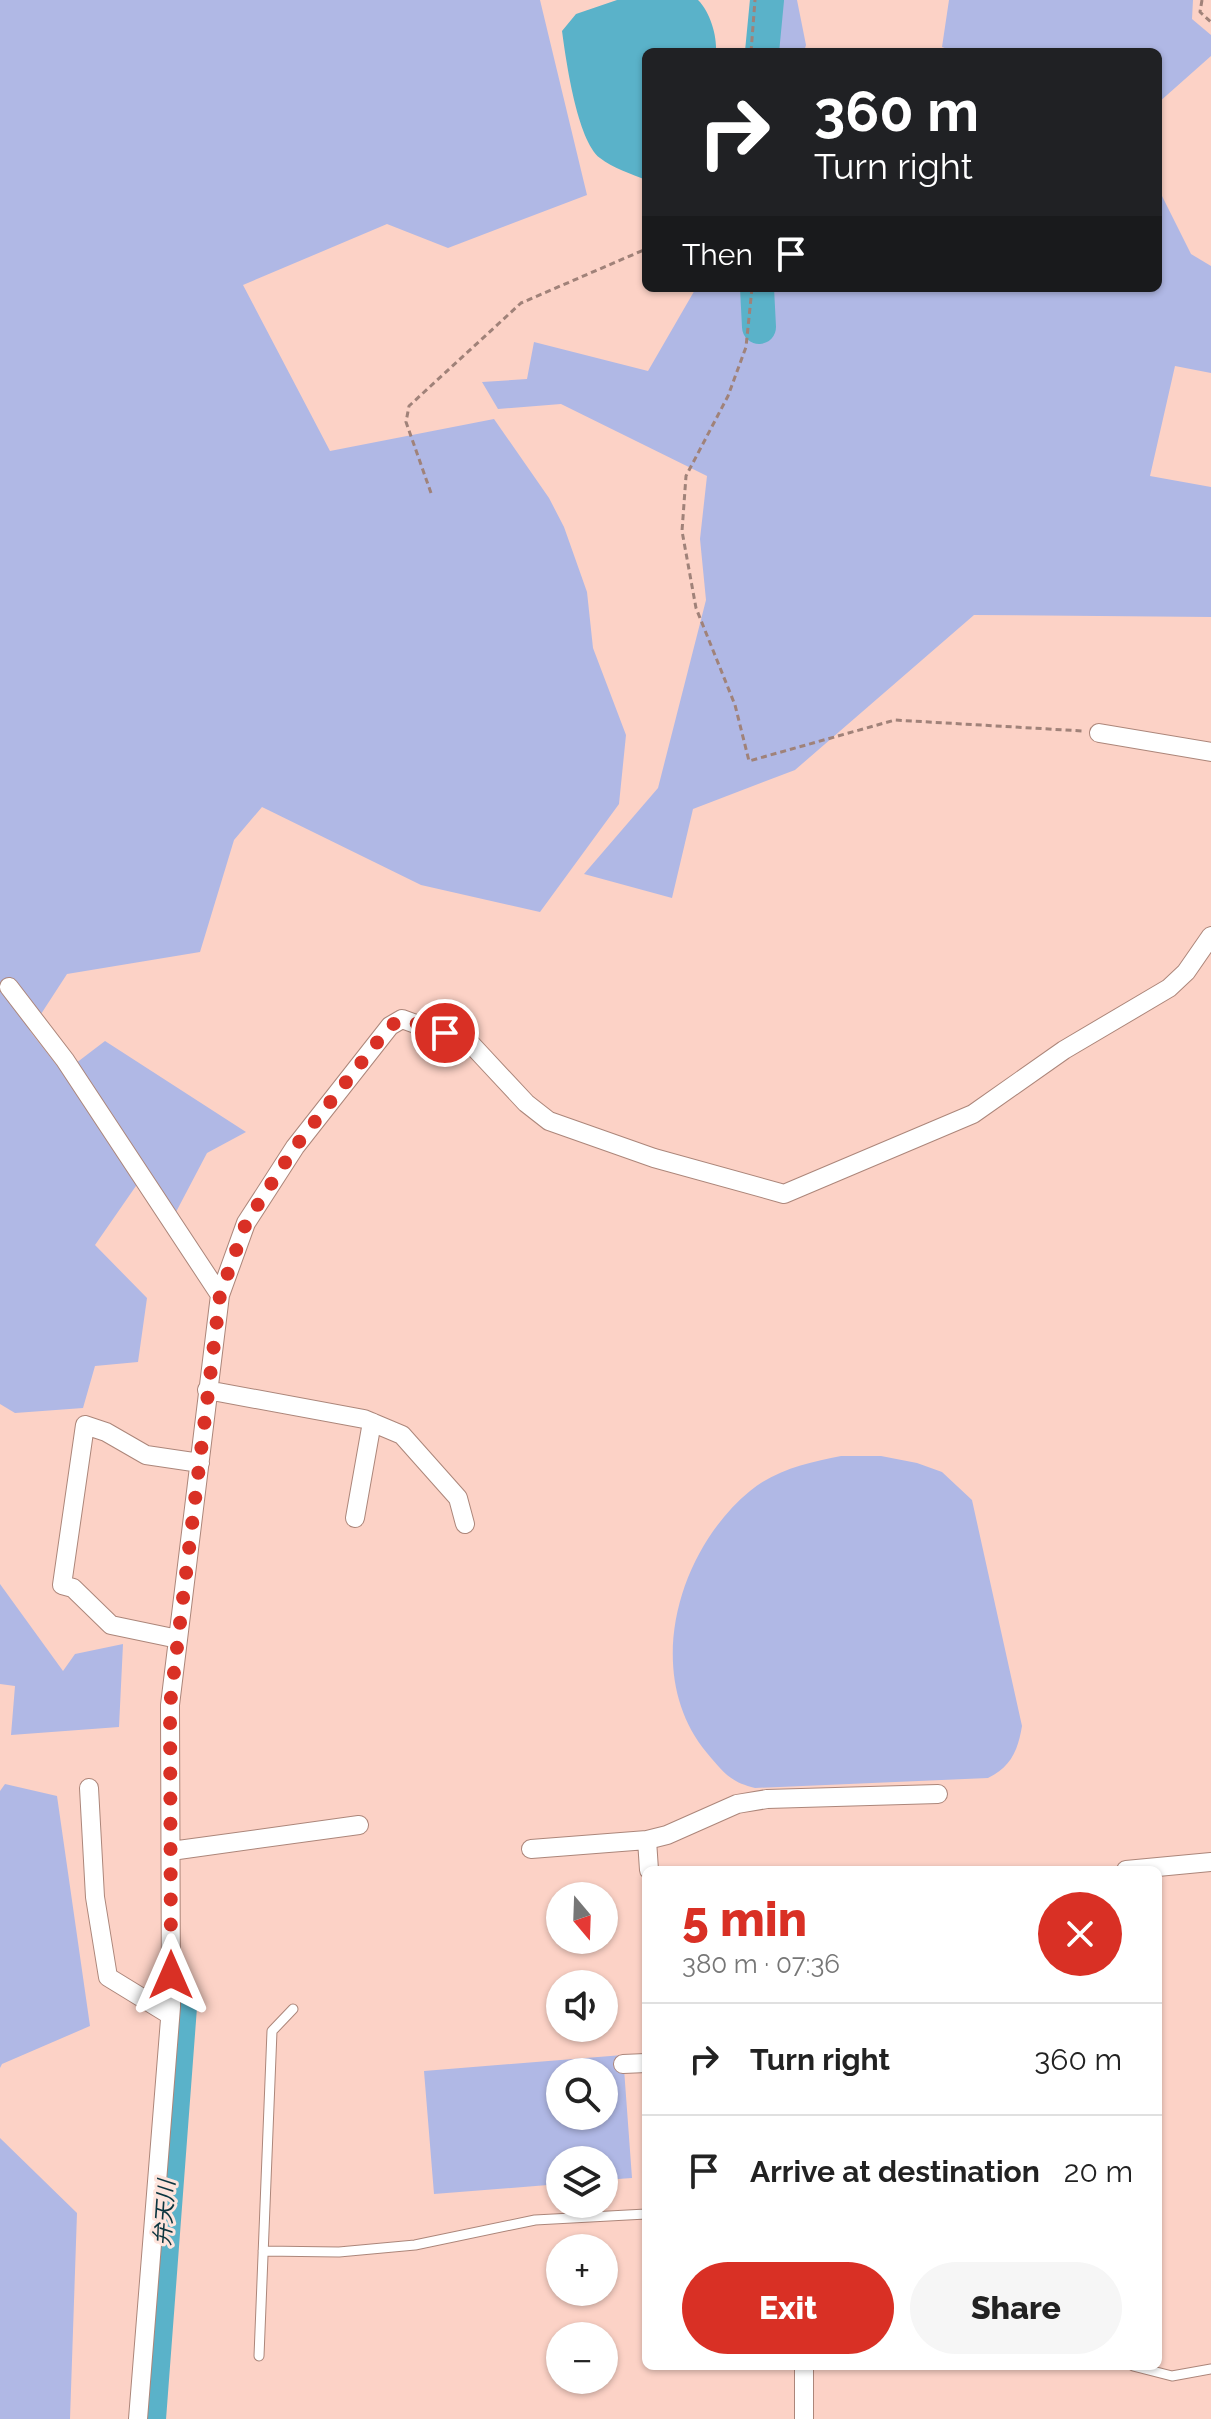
<!DOCTYPE html>
<html lang="en">
<head>
<meta charset="utf-8">
<style>
	body { margin:0; font-family:Raleway,"Noto Sans JP",sans-serif; background:#f6f6f6; color:#222; height:100vh; display:flex; flex-direction:column; font-size:30px; white-space:nowrap }
	* { box-sizing:border-box; margin:0 }
	p { font-size:26px; color:#767676 }
	.icon { flex:none; width:44px; height:44px; fill:none; stroke:currentColor; stroke-width:2; stroke-linecap:round; stroke-linejoin:round }
	.map { position:relative; flex:1; overflow:hidden }
	.panel { position:absolute; left:642px; top:1866px; width:520px; height:504px; display:flex; flex-direction:column; background:#fff; border-radius:12px; box-shadow:0 2px 6px #0004 }
	.panel>* { flex:none }
	.guide { position:absolute; left:642px; top:48px; width:520px; height:244px; border-radius:12px; box-shadow:0 2px 6px #0004; background:#202124; color:#fff; overflow:hidden }
	.needle { width:52px; rotate:161deg }
	.buttons { position:absolute; left:546px; top:1882px; display:grid; gap:16px }
	.buttons a { display:grid; place-items:center; width:72px; height:72px; border-radius:50%; background:#fff; box-shadow:0 2px 6px #0004; font-size:40px }
	.pin { position:absolute; display:grid; place-items:center; width:68px; height:68px; color:#fff; margin:-34px; border:4px solid #fff; border-radius:50%; box-shadow:0 2px 8px #0007 }
	.me { position:absolute; width:88px; margin:-44px; rotate:0deg; stroke-linejoin:round; filter:drop-shadow(0 0 6px #0008) }
	.turn { display:flex; align-items:center; gap:28px; height:168px; padding:0 40px; font-size:36px }
	.turn .icon { width:104px; height:104px; stroke-width:2.5 }
	.turn b { display:block; font-size:56px; line-height:68px }
	.then { display:flex; align-items:center; height:76px; padding:0 40px; background:#0003; gap:16px; font-size:30px }
	.round { display:grid; place-items:center; flex:none; width:84px; height:84px; border-radius:42px; background:#f6f6f6 }
	.summary { display:flex; align-items:center; justify-content:space-between; height:136px; padding:0 40px }
	h1 { font-size:48px; font-weight:800; line-height:60px; color:#d93025 }
	.cta { display:flex; gap:16px; margin-top:auto; padding:16px 40px }
	.cta a { flex:1; height:92px; border-radius:48px; background:#d93025; color:#fff; font-size:32px; font-weight:800; line-height:92px; text-align:center }
	.cta a+a { background:#f6f6f6; color:#222 }
	ul { padding:0; list-style:none }
	li { display:flex; align-items:center; gap:24px; height:112px; padding:0 40px; border-top:2px solid #e0e0e0 }
	li div { flex:1 }
	li b { display:block; font-size:30px }
	li em { font-style:normal }
	.map>svg:first-child { display:block }
	.green { fill:#b0b8e5; fill-rule:evenodd }
	.water { fill:#5ab2c9 }
	.lines { fill:none; stroke-linecap:round; stroke-linejoin:round }
	.river { stroke:#5ab2c9; stroke-width:34 }
	.lane-casing { stroke:#ac867a; stroke-width:11 }
	.street-casing { stroke:#ac867a; stroke-width:20 }
	.path { stroke:#a08279; stroke-width:3; stroke-dasharray:6 4; stroke-linecap:butt }
	.lane { stroke:#fff; stroke-width:9 }
	.street { stroke:#fff; stroke-width:18 }
	.route { stroke:#d93025; stroke-width:14; stroke-dasharray:0 25.2 }
	.labels { text-anchor:middle; stroke-width:6; stroke-linejoin:round; paint-order:stroke }
	.water-label { font-size:22px; font-style:italic; fill:#0b353f; stroke:#fee4dc }
</style>
</head>
<body>
<div class="map">
<svg width="1211" height="2419" viewBox="0 0 1211 2419">
	<rect width="100%" height="100%" fill="#fcd2c6"/>
	<path class="green" d="M0,0H540L587,195L448,248L387,224L243,285L330,451L494,419L549,498L564,527L587,592L593,648L626,735L619,804L540,912L421,885L262,807L234,840L200,952L67,974L30,1031L63,1073L105,1041L246,1132L207,1153L176,1212L138,1183L95,1245L147,1298L138,1362L95,1366L83,1408L15,1413L0,1404Z
		M778,0H797L806,45L804,52H775Z
		M949,0H1193L1192,19L1211,35V56L1158,103V52H955L942,47Z
		M1158,188L1191,254L1211,266V373L1175,366L1150,476L1211,487V617L974,615L795,770L693,809L672,898L584,874L658,788L706,600L700,539L707,476L561,404L498,409L482,382L527,379L534,342L648,371L696,288H1158Z
		M841,1456H881L917,1463L942,1472L972,1500L1022,1726C1018,1750 1011,1767 988,1778L755,1788C730,1782 723,1772 707,1753C642,1675 677,1551 750,1491C775,1470 810,1462 841,1456Z
		M0,1584L63,1671L75,1654L123,1644L119,1727L11,1735L15,1686L0,1684Z
		M5,1784L57,1796L90,2026L2,2064L0,2068V1791Z
		M623,2055L632,2178L604,2180V2160H560V2184L434,2194L424,2071ZM560,2072H604V2116H560Z
		M0,2138L77,2213L70,2419H0Z"/>
	<path class="water" d="M617,0H698C710,12 717,35 716,52H646V180C632,174 612,168 600,158C577,140 566,60 562,31L576,14Z"/>
	<g class="lines">
		<path class="river" d="M762,52L767,0
			M757,288L759,327
			M149,2419L180,2007"/>
		<defs>
			<path id="lane" d="M263,2251L339,2252L415,2245L535,2220L646,2214
				M259,2356L272,2031L293,2009
				M1133,2366L1172,2376L1211,2369"/>
			<path id="street" d="M1099,733L1211,752
				M9,987L65,1060L220,1295
				M207,1390L364,1419L402,1435L458,1498L465,1524
				M355,1518L372,1422
				M178,1639L111,1625L73,1588L62,1585L85,1425L106,1432L146,1455L200,1463
				M89,1788L95,1897L108,1977L170,2015
				M647,1840L649,1870
				M531,1849L647,1840L667,1835L737,1804L767,1799L938,1794
				M171,1851L359,1825
				M1126,1870L1211,1862
				M623,2064L646,2063
				M804,2366V2419
				M138,2419L171,2007L170,1705L220,1295L246,1223L295,1147L390,1026L402,1019L471,1044L526,1103L549,1121L654,1158L784,1194L973,1114L1064,1050L1169,988L1186,972L1211,936"/>
		</defs>
		<use href="#lane" class="lane-casing"/>
		<use href="#street" class="street-casing"/>
		<path class="path" d="M1202,0L1200,12L1211,22
			M751,52L755,0
			M752,288L746,347L728,396L686,476L682,531L696,608L735,705L749,761L895,720L1083,731
			M431,493L406,422L409,406L521,303L646,249"/>
		<use href="#lane" class="lane"/>
		<use href="#street" class="street"/>
	</g>
	<g class="lines">
		<path class="route" d="M171,1975L170,1705L220,1295L246,1223L295,1147L390,1026L402,1019L445,1033"/>
	</g>
	<g class="labels">
		<g class="water-label">
			<text transform="translate(164 2213) rotate(-86)" y="8">弁天川</text>
		</g>
	</g>
</svg>
<div class="buttons">
<a><svg class="needle" viewBox="-14 -14 28 28"><path d="M0-13l5 13h-10z" fill="#e53935"/><path d="M0 13l5-13h-10z" fill="#767676"/></svg></a>
<a><svg class="icon" aria-label="sound" viewBox="0 0 24 24"><path d="M4 9h4l5-4v14l-5-4H4zM17 9q2 3 0 6"/></svg></a>
<a><svg class="icon" aria-label="search" viewBox="0 0 24 24"><circle cx="10" cy="10" r="6"/><path d="M15 15l6 6"/></svg></a>
<a><svg class="icon" aria-label="layers" viewBox="0 0 24 24"><path d="M12 4l9 5-9 5-9-5zM3 14l9 5 9-5"/></svg></a>
<a>+</a>
<a>−</a>
</div>
<div class="pin" style="left:445px;top:1033px;background:#d93025"><svg class="icon" aria-label="arrive" viewBox="0 0 24 24"><path d="M6 21V4h12l-3 4 3 4H6"/></svg></div>
<svg class="me" style="left:171px;top:1975px" viewBox="-20 -20 40 40"><path d="M0-17L14 15 0 8-14 15z" fill="#d93025" stroke="#fff" stroke-width="4"/></svg>
<div class="guide">
<div class="turn"><svg class="icon" aria-label="right" viewBox="0 0 24 24"><path d="M7 20v-9h11M14 6l5 5-5 5"/></svg><div><b>360 m</b>Turn right</div></div>
<div class="then">Then<svg class="icon" aria-label="arrive" viewBox="0 0 24 24"><path d="M6 21V4h12l-3 4 3 4H6"/></svg></div>
</div>
<section class="panel">
<div class="summary"><div><h1>5 min</h1><p>380 m · 07:36</p></div><a class="round" style="background:#d93025;color:#fff"><svg class="icon" aria-label="close" viewBox="0 0 24 24"><path d="M6 6l12 12M18 6L6 18"/></svg></a></div>
<ul>
<li><svg class="icon" aria-label="right" viewBox="0 0 24 24"><path d="M7 20v-9h11M14 6l5 5-5 5"/></svg><div><b>Turn right</b></div><em>360 m</em></li>
<li><svg class="icon" aria-label="arrive" viewBox="0 0 24 24"><path d="M6 21V4h12l-3 4 3 4H6"/></svg><div><b>Arrive at destination</b></div><em>20 m</em></li>
</ul>
<div class="cta"><a>Exit</a><a>Share</a></div>
</section>
</div>
</body>
</html>
